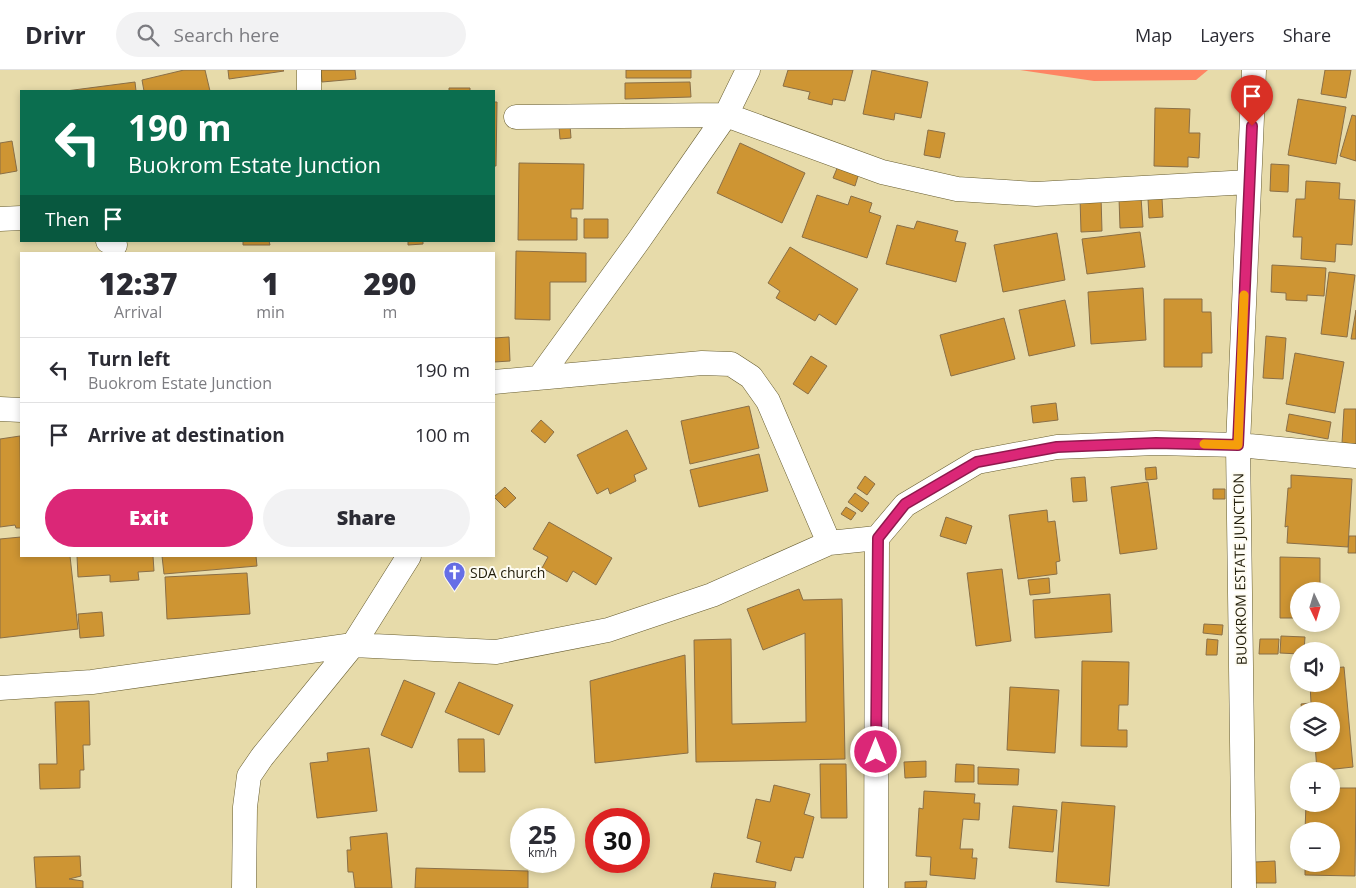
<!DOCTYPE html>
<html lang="en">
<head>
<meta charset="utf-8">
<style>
	body { margin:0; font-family:"Open Sans",sans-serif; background:#f2f2f3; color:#2b2b33; height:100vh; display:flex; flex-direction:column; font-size:19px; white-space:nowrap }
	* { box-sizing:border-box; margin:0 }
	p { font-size:16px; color:#7c7c81 }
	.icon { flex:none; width:28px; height:28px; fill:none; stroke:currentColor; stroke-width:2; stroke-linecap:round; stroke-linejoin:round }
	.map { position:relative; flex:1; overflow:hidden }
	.sheet { position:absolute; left:20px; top:182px; width:475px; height:305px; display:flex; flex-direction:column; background:#fff; border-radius:0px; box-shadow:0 2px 8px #0003 }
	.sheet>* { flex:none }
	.hud { position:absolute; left:20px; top:20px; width:475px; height:152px; border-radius:0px; box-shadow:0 2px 8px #0003; background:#0b6e4f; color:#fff; overflow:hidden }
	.needle { width:32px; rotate:176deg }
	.buttons { position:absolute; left:1290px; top:512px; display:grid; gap:10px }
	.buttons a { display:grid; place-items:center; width:50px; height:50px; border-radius:50%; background:#fff; box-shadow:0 2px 8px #0003; font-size:25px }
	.speed { position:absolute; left:510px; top:738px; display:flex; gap:10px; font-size:25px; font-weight:700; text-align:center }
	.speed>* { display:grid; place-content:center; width:65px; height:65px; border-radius:50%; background:#fff; box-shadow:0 2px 8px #0003; line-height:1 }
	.speed small { font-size:12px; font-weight:400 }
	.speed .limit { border:8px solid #d22; background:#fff; color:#111 }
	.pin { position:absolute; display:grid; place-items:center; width:42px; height:42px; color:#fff; margin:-51px -21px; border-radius:50% 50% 50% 0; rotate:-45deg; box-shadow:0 0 5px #0007 }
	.pin .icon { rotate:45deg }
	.me { position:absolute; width:55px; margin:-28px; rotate:0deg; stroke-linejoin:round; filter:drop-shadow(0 0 4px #0008) }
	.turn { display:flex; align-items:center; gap:18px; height:105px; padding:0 25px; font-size:22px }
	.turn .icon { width:65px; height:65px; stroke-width:2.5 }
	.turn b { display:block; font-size:35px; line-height:42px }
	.then { display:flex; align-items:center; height:48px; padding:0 25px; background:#0003; gap:10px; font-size:19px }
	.eta { display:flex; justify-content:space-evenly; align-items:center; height:85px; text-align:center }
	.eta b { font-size:30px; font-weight:800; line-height:35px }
	.cta { display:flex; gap:10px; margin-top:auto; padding:10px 25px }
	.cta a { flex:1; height:58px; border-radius:30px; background:#db2777; color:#fff; font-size:20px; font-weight:800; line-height:58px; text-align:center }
	.cta a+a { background:#f2f2f3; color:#2b2b33 }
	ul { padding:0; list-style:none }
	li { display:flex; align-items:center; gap:15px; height:65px; padding:0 25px; border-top:1px solid #e1e1e2 }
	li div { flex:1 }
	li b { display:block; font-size:19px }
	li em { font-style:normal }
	header { display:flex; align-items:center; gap:30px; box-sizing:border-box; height:70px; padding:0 25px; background:#fff; border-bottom:1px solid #e1e1e2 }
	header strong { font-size:24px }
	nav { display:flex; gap:28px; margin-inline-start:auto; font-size:18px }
	.search { width:350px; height:45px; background:#f2f2f3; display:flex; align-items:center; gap:12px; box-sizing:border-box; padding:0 18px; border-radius:28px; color:#7c7c81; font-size:19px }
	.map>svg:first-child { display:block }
	.green { fill:#fe8563 }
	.building { fill:#ce9533; stroke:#8a6f47 }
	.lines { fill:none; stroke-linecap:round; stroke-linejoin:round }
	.minor-casing { stroke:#665c2f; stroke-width:25 }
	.minor { stroke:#fff; stroke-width:24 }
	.route-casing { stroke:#8e194d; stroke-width:12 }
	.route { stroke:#db2777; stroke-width:9 }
	.slow { stroke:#f59e0b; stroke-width:9 }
	.labels { text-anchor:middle; stroke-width:4; stroke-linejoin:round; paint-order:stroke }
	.street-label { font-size:14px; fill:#201c09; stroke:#fefcf2 }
	.poi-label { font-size:14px; fill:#201c09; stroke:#fefcf2; text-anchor:start }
</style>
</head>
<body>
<header>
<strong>Drivr</strong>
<div class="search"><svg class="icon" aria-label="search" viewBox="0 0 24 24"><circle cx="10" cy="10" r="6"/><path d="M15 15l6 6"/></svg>Search here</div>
<nav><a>Map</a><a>Layers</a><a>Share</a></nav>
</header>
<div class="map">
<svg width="1356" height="818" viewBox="0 0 1356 818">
	<rect width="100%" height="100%" fill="#e7dbaa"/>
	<path class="green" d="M1020,0H1208L1196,10L1094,11Z"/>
	<path class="building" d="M184,0H205L210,21H144L142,10Z
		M228,0H283L284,1L229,9Z
		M321,0H355L356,9L322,12Z
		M626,0H691V8H626Z
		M788,0H853L845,31L833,29L832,35L808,29L810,22L783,16Z
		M872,0L928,12L921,48L895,43L894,50L863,44Z
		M1325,0H1351L1346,28L1321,24Z
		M135,12L136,21H66Z
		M690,12L691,27L625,29V13Z
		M449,18H470V21H449Z
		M1298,29L1346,37L1336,94L1288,85Z
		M494,32H497L496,96H494Z
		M1155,38L1190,39L1189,63H1200L1199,88L1188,87V97L1154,96Z
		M1352,45L1356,46V91L1340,86Z
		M570,55L571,68L560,69L559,56Z
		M928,60L945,63L940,88L924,85Z
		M12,71L17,101L0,104V73Z
		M740,73L805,103L782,153L717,123Z
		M519,93L584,94L583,139H571V148H577V170H518Z
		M1271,94L1289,95L1288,122L1270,121Z
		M838,96L859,103L855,116L833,108Z
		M1306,111L1340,113L1339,129L1355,130L1352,175L1336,174L1335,192L1301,189L1302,167H1293L1296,129H1305Z
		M817,125L848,135L851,126L872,133L869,142L881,146L867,188L802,167Z
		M1101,127L1102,161L1081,162L1080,128Z
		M1141,127L1143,157L1120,158L1119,128Z
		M1162,128L1163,147L1149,148L1148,129Z
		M584,149H608V168H584Z
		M917,151L958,161L955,171L966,173L956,212L886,194L897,155L914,159Z
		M1140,162L1145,197L1087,204L1082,169Z
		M1057,163L1065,210L1003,222L994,175Z
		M243,171H269L270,175H243Z
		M408,171H423V174L408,175Z
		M790,177L858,219L836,255L819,244L815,251L776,228L780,221L768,213Z
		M516,181L586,183V212H550V250L515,249Z
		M1272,195L1326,198L1324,226L1307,225V231L1286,230V223L1271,222Z
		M1329,202L1355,205L1347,267L1321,264Z
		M1143,218L1146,270L1091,274L1088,222Z
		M1164,229H1202V242H1211L1212,283H1202V297H1164Z
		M1065,230L1075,276L1029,286L1019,240Z
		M1356,240V269H1351Z
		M1004,248L1015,289L951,306L940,265Z
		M1266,266L1286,268L1283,309L1263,308Z
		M509,267L510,291L494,292V268Z
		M1295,283L1344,292L1335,343L1286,334Z
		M811,286L827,296L808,324L793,314Z
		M1056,333L1058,350L1033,353L1031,336Z
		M749,336L759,378L690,394L681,351Z
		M1344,339H1356V374L1342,373Z
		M1289,344L1331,352L1328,369L1286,361Z
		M541,350L554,362L545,373L531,361Z
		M627,360L647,399L634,405L636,411L610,424L608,418L597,424L577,385Z
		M20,366L21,458H16L15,455L0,457V369Z
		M759,384L768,421L699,437L690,400Z
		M1156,397L1157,409L1146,410L1145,398Z
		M1291,405L1352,409L1348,477L1287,473L1288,456L1285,457L1288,418H1291Z
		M865,406L875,414L867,425L857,418Z
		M1085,407L1087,431L1073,432L1071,408Z
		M1148,412L1157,479L1120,484L1111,417Z
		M505,417L516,428L505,438L494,427Z
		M1213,419H1225V429H1213Z
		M855,423L869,433L862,442L848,432Z
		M846,437L856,443L851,450L841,444Z
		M1047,440L1048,452L1055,451L1060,491L1056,492L1057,504L1018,509L1009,445Z
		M946,447L972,456L966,474L940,466Z
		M549,452L612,488L596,515L573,501L567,512L542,498L548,487L533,479Z
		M1349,466H1356V483H1348Z
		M21,467V486H70L78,559L0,568V469Z
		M77,486H153L154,501L138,502L139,510L110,512V505L78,507Z
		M162,486H256L257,496L164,504Z
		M1280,487L1320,488V521H1299V548H1280Z
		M1002,499L1011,571L976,576L967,503Z
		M247,503L250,544L167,549L165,507Z
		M1049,508L1050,523L1030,525L1028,510Z
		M799,519L803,530L842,529L845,689L696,692L694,570L731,569L732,654L806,652L805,563L763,580L747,539Z
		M1110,524L1112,562L1035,568L1033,530Z
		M102,542L104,566L80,568L78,544Z
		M1204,554L1223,555L1222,565L1203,563Z
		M1281,566L1305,567L1304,581H1299V584L1280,583Z
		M1207,569L1218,570L1217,585H1206Z
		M1260,569H1279L1278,584H1259Z
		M685,585L688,683L595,693L590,611Z
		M1082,591L1129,592L1128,635H1119L1118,660H1127V677L1081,676Z
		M1344,597L1353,697L1317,701L1315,674H1331V641H1302L1301,634L1311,633L1310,614H1331V598Z
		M404,610L435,623L412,678L381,665Z
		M459,612L513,635L499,665L445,642Z
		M1010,617L1059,620L1055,683L1007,680Z
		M89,631L90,675H83L84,700H80V718L40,719L39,694H57L55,632Z
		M458,669H484L485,702H459Z
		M369,678L377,741L317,748L310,693L328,691L327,683Z
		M926,691V707L905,708L904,692Z
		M820,694H846L847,748H821Z
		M956,694L974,695V712H955Z
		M978,697L1019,699L1018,715L978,714Z
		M774,715L810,724L804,744L814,747L803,788L795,787L791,801L756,792L761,772L747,768L756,729L770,732Z
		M1331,718H1356L1355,806L1305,805V794H1331V761H1305L1306,734H1331Z
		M924,721L975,724L974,733H980L979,750L963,749L960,779H973L972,788H977L975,809L930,805L931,787L916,786L919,738L923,739Z
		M1062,732L1115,736L1109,816L1056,812Z
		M1013,736L1057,740L1053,782L1009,778Z
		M387,763L392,818H355L353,802H348L347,780H351L350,767Z
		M80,786L81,806L69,809L83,811V818H36L34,787Z
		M1275,791L1276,813H1255V792Z
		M416,798L528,801V818H415Z
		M714,803L776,812L775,818H711Z
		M927,811L926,818H905V812Z"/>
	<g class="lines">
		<defs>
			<path id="minor" d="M309,0V21
				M516,47L726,45L882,102L957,119L1036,124L1249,112
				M0,149L21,148
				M108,171L115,175
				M539,308L639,170L726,45L748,0
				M494,312L702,293L731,294L751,307L768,331L829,473
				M0,339L21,340
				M0,618L92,612L353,575L496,582L608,560L712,525L829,473L877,468L905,435L977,392L1057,377L1156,373L1238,375L1356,386
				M244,818L245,737L249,706L262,687L353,575L409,486
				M876,818L877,468
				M1244,818L1238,375L1254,0"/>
		</defs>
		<use href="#minor" class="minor-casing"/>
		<use href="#minor" class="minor"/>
	</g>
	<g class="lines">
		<defs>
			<path id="route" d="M876,682L878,468L905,434L977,392L1057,377L1156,373L1238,375L1252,56"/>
		</defs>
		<use href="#route" class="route-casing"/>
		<use href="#route" class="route"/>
		<path class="slow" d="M1204,374L1238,375L1244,225"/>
	</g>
	<defs>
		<symbol id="church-pin" viewBox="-11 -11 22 30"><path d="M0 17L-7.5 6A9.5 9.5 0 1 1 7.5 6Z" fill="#666ee6" stroke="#fefcf2"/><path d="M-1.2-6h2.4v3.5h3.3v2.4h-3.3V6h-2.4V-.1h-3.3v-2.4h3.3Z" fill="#fff"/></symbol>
	</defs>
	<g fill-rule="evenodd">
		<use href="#church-pin" x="442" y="490" width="25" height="34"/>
	</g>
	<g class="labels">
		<g class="street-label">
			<text transform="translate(1240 499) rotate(-91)" y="5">BUOKROM ESTATE JUNCTION</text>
		</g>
		<g class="poi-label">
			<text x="470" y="508">SDA church</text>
		</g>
	</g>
</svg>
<div class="buttons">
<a><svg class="needle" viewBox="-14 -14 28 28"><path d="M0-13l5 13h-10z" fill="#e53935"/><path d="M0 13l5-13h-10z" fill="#7c7c81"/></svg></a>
<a><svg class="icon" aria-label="sound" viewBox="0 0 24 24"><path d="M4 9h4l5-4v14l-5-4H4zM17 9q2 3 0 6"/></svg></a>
<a><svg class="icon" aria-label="layers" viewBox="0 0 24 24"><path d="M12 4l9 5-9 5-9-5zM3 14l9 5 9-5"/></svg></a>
<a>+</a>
<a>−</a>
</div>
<div class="speed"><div>25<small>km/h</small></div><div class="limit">30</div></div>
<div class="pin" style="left:1252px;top:56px;background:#d93025"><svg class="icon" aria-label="arrive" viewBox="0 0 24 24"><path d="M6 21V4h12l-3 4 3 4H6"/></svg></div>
<svg class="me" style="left:876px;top:682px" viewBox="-20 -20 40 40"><circle r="17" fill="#db2777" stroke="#fff" stroke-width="3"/><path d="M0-11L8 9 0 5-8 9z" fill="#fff"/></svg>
<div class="hud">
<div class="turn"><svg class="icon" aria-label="left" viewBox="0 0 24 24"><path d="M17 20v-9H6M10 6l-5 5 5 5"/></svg><div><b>190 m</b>Buokrom Estate Junction</div></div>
<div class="then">Then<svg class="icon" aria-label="arrive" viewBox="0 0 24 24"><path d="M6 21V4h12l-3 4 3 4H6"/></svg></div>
</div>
<section class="sheet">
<div class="eta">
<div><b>12:37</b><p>Arrival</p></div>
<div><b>1</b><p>min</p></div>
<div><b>290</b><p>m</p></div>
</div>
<ul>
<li><svg class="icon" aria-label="left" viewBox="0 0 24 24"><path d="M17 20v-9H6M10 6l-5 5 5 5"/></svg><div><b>Turn left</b><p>Buokrom Estate Junction</p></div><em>190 m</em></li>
<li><svg class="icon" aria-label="arrive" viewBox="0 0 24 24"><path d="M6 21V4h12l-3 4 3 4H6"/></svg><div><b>Arrive at destination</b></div><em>100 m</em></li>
</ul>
<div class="cta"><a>Exit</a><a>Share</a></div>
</section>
</div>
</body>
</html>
